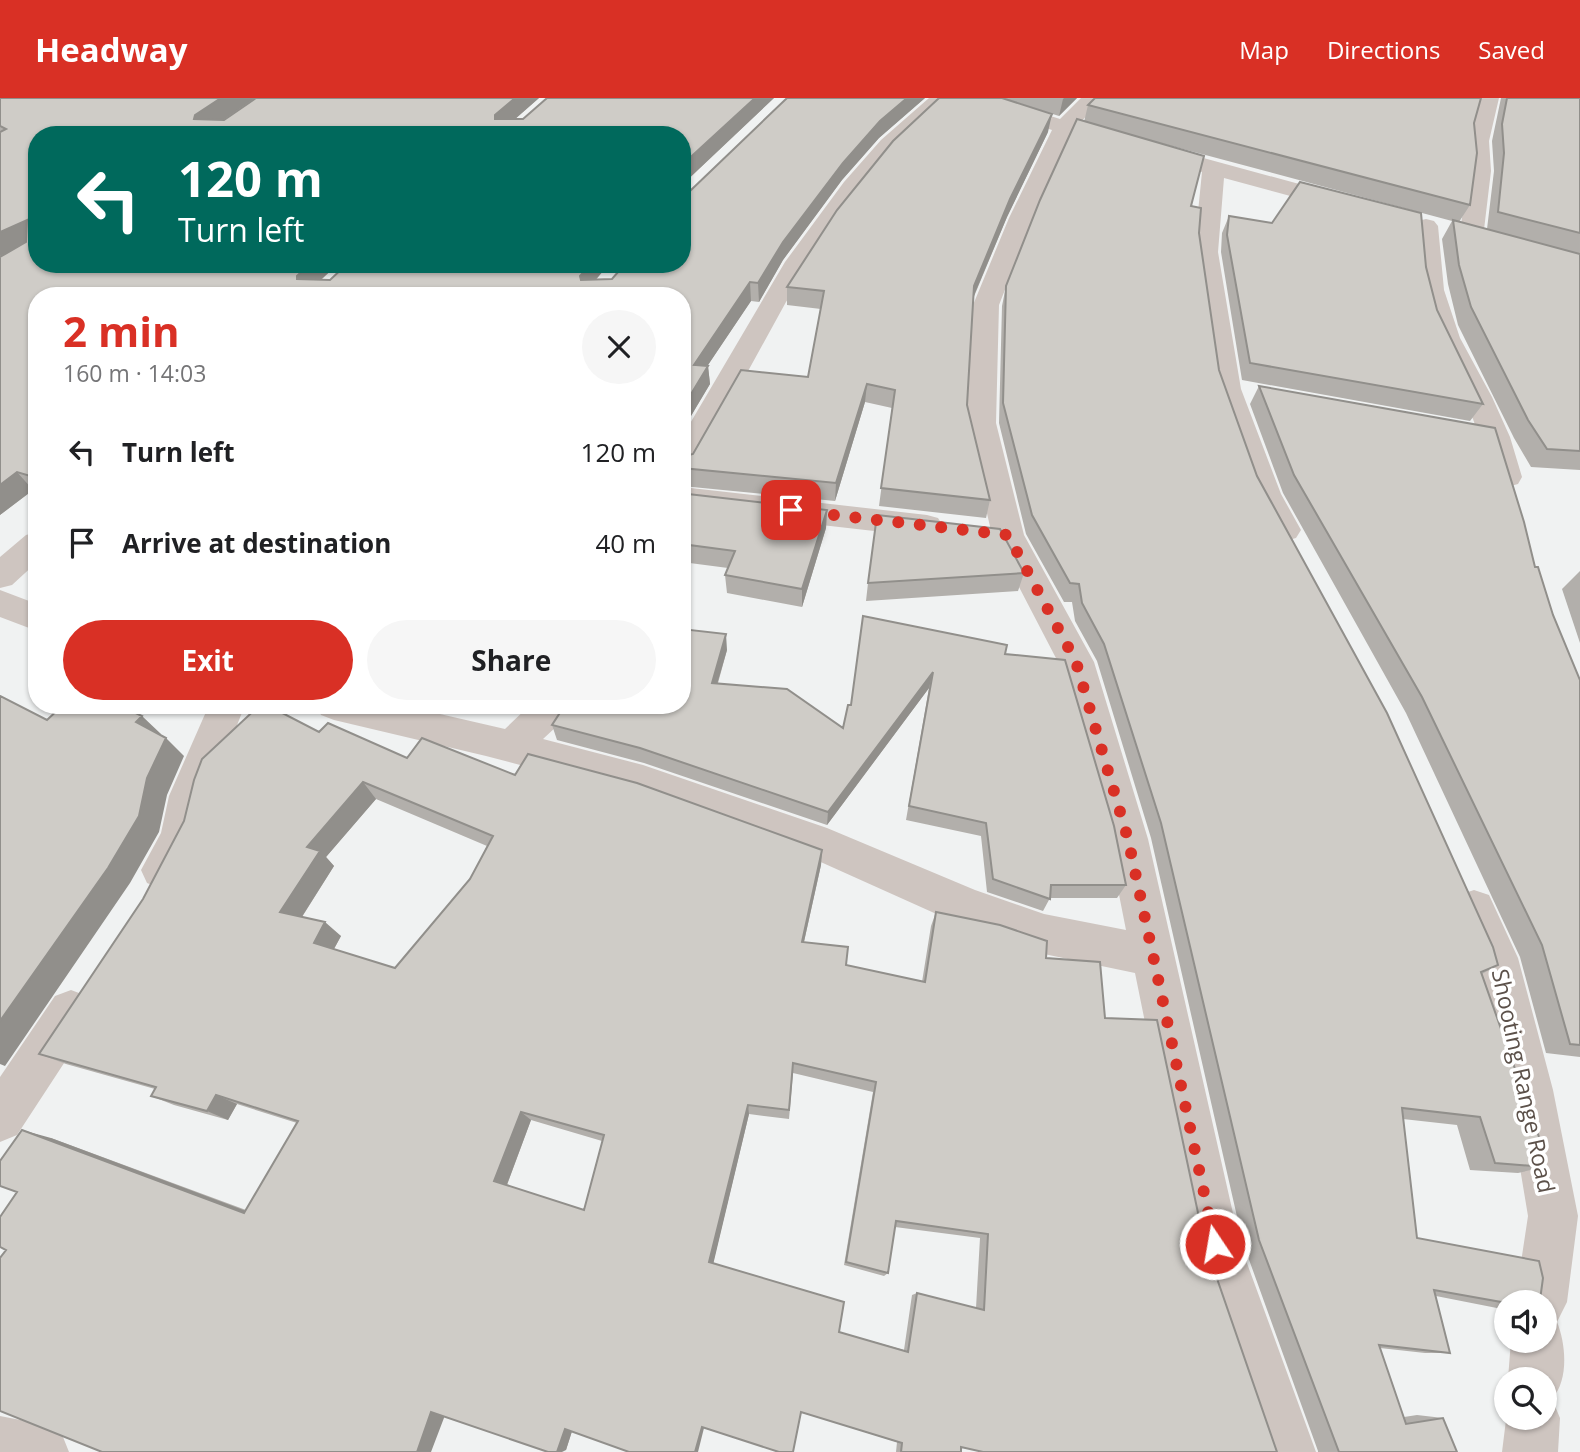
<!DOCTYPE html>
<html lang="en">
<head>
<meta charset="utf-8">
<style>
	body { margin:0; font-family:"Open Sans",sans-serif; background:#f6f6f6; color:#202124; height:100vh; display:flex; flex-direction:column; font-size:26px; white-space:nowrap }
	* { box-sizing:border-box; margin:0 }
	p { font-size:23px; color:#757577 }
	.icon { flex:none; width:38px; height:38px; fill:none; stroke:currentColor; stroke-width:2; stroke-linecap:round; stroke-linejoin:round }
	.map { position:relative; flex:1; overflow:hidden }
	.sheet { position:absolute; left:28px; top:189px; width:663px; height:427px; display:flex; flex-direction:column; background:#fff; border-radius:28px; box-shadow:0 2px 5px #0004 }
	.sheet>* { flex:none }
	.guide { position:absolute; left:28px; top:28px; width:663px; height:147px; border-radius:28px; box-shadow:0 2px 5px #0004; background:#00695c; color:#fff; overflow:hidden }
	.buttons { position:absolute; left:1494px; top:1192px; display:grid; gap:14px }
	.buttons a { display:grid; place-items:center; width:63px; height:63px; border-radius:50%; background:#fff; box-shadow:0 2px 5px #0004; font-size:35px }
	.pin { position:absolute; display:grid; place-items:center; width:60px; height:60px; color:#fff; margin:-30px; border-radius:14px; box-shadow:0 4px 10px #0006 }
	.me { position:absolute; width:77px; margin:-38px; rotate:348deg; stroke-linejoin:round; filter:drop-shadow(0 0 5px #0008) }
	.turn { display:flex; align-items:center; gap:24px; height:147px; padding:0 35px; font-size:32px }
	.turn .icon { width:91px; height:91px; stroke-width:2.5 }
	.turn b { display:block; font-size:49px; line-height:60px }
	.round { display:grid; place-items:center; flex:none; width:74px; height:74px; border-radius:37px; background:#f6f6f6 }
	.overview { display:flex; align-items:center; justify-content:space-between; height:119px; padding:0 35px }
	h1 { font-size:42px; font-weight:700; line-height:52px; color:#d93025 }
	.primary-button { display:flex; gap:14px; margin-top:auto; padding:14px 35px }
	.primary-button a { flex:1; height:80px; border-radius:42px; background:#d93025; color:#fff; font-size:28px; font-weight:700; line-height:80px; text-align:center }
	.primary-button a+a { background:#f6f6f6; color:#202124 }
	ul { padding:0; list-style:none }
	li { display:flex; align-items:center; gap:21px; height:91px; padding:0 35px }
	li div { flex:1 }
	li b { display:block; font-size:26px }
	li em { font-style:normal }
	header { display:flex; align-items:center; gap:42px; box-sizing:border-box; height:98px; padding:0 35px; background:#d93025; color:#fff }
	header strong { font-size:33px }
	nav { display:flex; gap:38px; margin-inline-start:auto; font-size:24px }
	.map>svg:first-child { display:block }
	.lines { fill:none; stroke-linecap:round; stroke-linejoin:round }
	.street { fill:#cec5c0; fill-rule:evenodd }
	.wall { fill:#b2afab; fill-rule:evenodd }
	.shaded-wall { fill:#918f8b }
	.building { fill:#cfccc7; stroke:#918f8b; stroke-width:2; fill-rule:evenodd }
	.route { stroke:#d93025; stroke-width:12; stroke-dasharray:0 21.6 }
	.labels { text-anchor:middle; stroke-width:7; stroke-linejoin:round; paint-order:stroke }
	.street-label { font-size:23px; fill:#5c514a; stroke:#fff }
</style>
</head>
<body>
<header>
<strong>Headway</strong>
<nav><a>Map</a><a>Directions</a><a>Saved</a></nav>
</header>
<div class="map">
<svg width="1580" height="1354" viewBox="0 0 1580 1354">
	<rect width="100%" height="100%" fill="#f0f2f2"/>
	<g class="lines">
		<path class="street" d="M929,0H951L890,59L834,129L786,204L697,366L693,373L682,376V339L785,164L844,84L881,42Z
			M963,0H994L1060,21L1081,0H1103L1079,26L1354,101L1358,106L1354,111L1346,113L1224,80L1218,154L1241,291L1281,396L1301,432L1296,440L1285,443L1274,440L1249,396L1213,291L1194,154L1202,74L1071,37L1033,120L999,207L996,325L1024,437L1094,564L1148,741L1240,1146L1316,1354H1260L1190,1146L1135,875L1044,856L952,823L814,761L642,699L486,658L334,622L321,617L316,607H401L505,631L530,607H567L557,628L543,641L643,667L827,730L975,792L1044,816L1126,832L1108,741L1058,564L992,437L966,325L973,207L1009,120L1052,32L966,4Z
			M1479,0H1499L1489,43L1491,73L1483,140L1480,145L1471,147L1462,145L1459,140L1469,73L1467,43Z
			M1426,121L1434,123L1438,128L1444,192L1460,240L1492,299L1510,339L1522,379L1518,386L1507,389L1496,386C1484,367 1481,342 1473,321C1455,278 1427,238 1418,192C1414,172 1415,149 1414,128L1418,123Z
			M682,389L927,417L938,420L943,428L938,436L927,439L682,411Z
			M37,434V464L12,487L0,490V459L26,437Z
			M0,492L37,506V533L0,519Z
			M209,607H245L209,698L200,738L177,785L162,791L147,785L141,772L161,735L169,698Z
			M1474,792L1489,797L1518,860L1553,992L1578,1118L1567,1204L1557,1224C1566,1246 1569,1282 1552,1301L1560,1320L1558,1354H1502L1507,1314V1320H1545V1281H1508L1511,1242H1545V1204H1515L1528,1118L1507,992L1474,860L1453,811L1459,797Z
			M71,892L87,898L93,914L87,930L17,1037L0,1044V979L55,898Z
			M0,1318L41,1326L61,1334L69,1354H0Z"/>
	</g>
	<path class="wall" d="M0,0H255L223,22L256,0H539L515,21H523L774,0L682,87V37H37L338,166L321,182L612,181L690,93L787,0H925L879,40L842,82L783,162L759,204L751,203L707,268H708L710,286L682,333V198H37V393L33,392L0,417V159L8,155L0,158Z
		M1003,0H1077L1059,18Z
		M1095,0H1481L1474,25L1477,55L1470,107L1459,124L1487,131L1494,73L1492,43L1501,0H1580V372L1531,369L1514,340L1458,227L1448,186L1442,141L1452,123L1138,39L1204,58L1191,108L1201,110L1199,135L1219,272L1257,378L1387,615L1493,849L1498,867L1482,876L1539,1039L1544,1069L1518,1075L1470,1072L1457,1027L1403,1021L1417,1140L1539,1163L1543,1180L1540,1202L1549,1205L1551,1214H1545V1204H1507V1212L1436,1198L1450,1255H1425L1380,1250L1404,1319L1417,1317L1443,1320L1457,1354H1318V1353L1243,1145L1151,740L1097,563L1075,523L1072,504H1064L1026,436L999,325L1002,208L1006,188L1040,102L1077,21L1084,24L1088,7Z
		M1048,34L1007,119L973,201L967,307L990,402L986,420L879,408L892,310L865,304L835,403L682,388V359L693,356L808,279L821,211L787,207V189Z
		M1229,118L1437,212L1483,306L1470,323L1242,282L1221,154L1222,135Z
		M1259,288L1535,469L1553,517L1580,582V959L1546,955L1520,859L1406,615L1283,395L1250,306Z
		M682,411L827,412L826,430L802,509L727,495L725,477L728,470L682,464Z
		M1580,473V545L1562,491Z
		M1024,475L1018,493L866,503L868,485Z
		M727,552L718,585L843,630L851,607L1005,556L1126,787L1117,800H1050L1043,813L987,794L981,738L906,722L929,590L827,727L644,665L557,642L552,627Z
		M319,634L407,660L515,677L822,752L821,767L804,844L846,867L922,884L931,828L936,814L1047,843L961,1354H896L897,1344L801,1314L704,1330L572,1333L566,1352L6,1152L17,1094L51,1040L246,1112L297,1025L237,1006L228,1022L174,1007L151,998L155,991L66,966L39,956ZM376,701L487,748L470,781L395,870L334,851L341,838L302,819L334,768L326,759ZM793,975L873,994L844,1167L884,1178L888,1175L895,1129L980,1140L976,1210L917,1195L912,1197L904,1252L839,1234L713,1165L749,1016L789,1021ZM531,1022L602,1043L584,1112L507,1087Z"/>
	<path class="shaded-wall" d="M221,0H255L204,35L194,21L195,17Z
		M515,0H539L499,35L495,21V17Z
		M755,0H774L682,87V67Z
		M907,0H925L879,40L842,82L783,162L759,204L758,185L783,144L843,65L880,23Z
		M1064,0H1077L1059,18L1063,1Z
		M1052,16L1048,34L1007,119L970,207L974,188L1010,101Z
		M27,122L37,141L0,158V134Z
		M310,166H338L305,196L297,181V178Z
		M591,166H609L584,196L580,178Z
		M750,184L751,203L696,285L694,267Z
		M708,268L710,286L682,333V311Z
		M867,286L865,304L835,403L836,385Z
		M17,374L33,392L0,417V387Z
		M827,412L826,430L802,509V491Z
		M726,536L727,552L713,600L712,585Z
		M933,574L929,590L827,727L828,714Z
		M142,618L161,636L155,642L136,624Z
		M166,640L184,658L167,697L159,734L130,785L5,968L0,966V923L147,680Z
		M363,684L376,701L326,759L334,768L296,828L280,814L307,749Z
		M822,752L821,767L801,857L802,844Z
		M325,824L341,838L330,858L314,845Z
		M216,997L237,1006L228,1022L207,1013Z
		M748,1007L749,1016L713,1167L709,1164Z
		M521,1014L531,1022L506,1089L494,1083Z
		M22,1032L51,1040L265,1120L244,1115Z
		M447,1312L431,1354H417L431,1314Z
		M705,1326L698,1354H695L702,1329Z
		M574,1327L566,1352L562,1354H557L565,1331Z"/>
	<path class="building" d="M0,0H221L195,17L194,21L224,22L256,0H515L495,17V21H523L547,0H755L682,67V37H37V166H310L297,178V181L330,182L347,166H591L580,178L581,182L612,181L625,166H682V94L690,93L787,0H907L880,23L843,65L783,144L758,185L750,184L694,267L708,268L682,311V198H249L238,195L234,198H37V380L17,374L0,387V159L26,144L27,122L0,134V34L6,31L0,28Z
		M939,0H1002L1052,16L1010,101L974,188L967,307L990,402L881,390L895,292L867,286L836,385L682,370V359L693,356L741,272L808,279L824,193L787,189L837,112L893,43Z
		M1095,0H1481L1474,25L1477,55L1470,107L1088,7Z
		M1507,0H1580V135L1498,114L1504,55L1502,26Z
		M1077,21L1204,58L1191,108L1201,110L1199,135L1219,272L1257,378L1387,615L1493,849L1498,867L1481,874L1539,1039L1544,1069L1495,1065L1480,1019L1402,1010L1417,1140L1539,1163L1543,1180L1540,1202L1549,1205L1551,1214L1545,1213V1204H1507V1205L1434,1192L1450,1255L1379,1247L1406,1326L1443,1320L1457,1354H1339L1259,1142L1161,725L1104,546L1082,505L1079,486L1070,485L1032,417L1003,305L1006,188L1040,102Z
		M1300,84L1421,115L1426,169L1437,212L1483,306L1250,265L1227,137L1229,118L1272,125Z
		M1453,122L1580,156V353L1547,351L1528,322L1471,209L1459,167Z
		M1259,288L1495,330L1524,424L1535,469H1538L1553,517L1580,582V947L1570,946L1542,847L1422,599L1294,377Z
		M688,396L827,412L802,491L725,477L735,453L682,446V411Z
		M877,417L1000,431L1024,475L868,485Z
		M863,518L1007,547L1005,556L1065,562L1114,728L1126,787H1051L1050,801L993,781L986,725L909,708L933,574L828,714L640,650L552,627L565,607H682V531L726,536L712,585L787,591L843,630L848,607H851Z
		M0,598L47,622L63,607H119L142,618L136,624L166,640L147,680L139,718L108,770L0,923Z
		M260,607H267L319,634L328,625L407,660L422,640L515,677L528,656L637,685L822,752L802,844L848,849L846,867L925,884L936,814L1000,827L1047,843L1046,860L1100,864L1105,920L1157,922L1204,1143L1277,1354H983L961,1349V1354H901L902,1345L801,1314L793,1354H779L702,1329L695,1354H629L565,1331L557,1354H548L431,1314L417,1354H102L0,1313V1160L6,1152L0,1149V1119L17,1094L0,1088V1063L22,1032L244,1115L298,1023L216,997L207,1013L151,998L156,989L39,956L143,801L184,723L194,682L202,661ZM363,684L493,738L470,781L395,870L314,845L325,824L280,814L320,753L307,749ZM793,965L876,984L846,1164L888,1175L896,1123L988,1136L984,1212L917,1195L908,1254L839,1234L844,1204L709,1164L748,1007L789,1012ZM521,1014L604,1037L584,1112L494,1083Z"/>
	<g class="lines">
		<path class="route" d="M791,412L1008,437L1076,564L1128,741L1215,1146"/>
	</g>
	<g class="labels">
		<g class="street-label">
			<text transform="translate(1523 983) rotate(78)" y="8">Shooting Range Road</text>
		</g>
	</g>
</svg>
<div class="buttons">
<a><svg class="icon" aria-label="sound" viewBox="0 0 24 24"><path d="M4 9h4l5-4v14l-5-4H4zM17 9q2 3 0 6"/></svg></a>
<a><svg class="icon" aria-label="search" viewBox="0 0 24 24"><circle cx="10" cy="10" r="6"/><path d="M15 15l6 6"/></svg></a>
</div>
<div class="pin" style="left:791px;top:412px;background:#d93025"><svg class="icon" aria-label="arrive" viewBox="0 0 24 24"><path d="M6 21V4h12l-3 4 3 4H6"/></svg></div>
<svg class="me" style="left:1215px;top:1146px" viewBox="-20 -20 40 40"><circle r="17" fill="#d93025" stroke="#fff" stroke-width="3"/><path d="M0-11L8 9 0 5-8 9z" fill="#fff"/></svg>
<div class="guide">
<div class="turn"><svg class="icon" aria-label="left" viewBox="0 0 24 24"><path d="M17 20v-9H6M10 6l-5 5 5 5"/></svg><div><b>120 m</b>Turn left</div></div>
</div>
<section class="sheet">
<div class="overview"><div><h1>2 min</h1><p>160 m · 14:03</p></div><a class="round"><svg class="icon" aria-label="close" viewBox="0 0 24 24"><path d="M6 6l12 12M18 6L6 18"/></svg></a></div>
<ul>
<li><svg class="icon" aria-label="left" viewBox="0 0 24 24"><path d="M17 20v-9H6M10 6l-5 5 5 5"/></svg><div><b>Turn left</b></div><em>120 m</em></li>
<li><svg class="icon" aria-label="arrive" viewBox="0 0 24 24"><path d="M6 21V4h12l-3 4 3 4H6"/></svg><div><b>Arrive at destination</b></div><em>40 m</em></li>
</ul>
<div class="primary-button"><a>Exit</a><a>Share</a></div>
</section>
</div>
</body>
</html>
